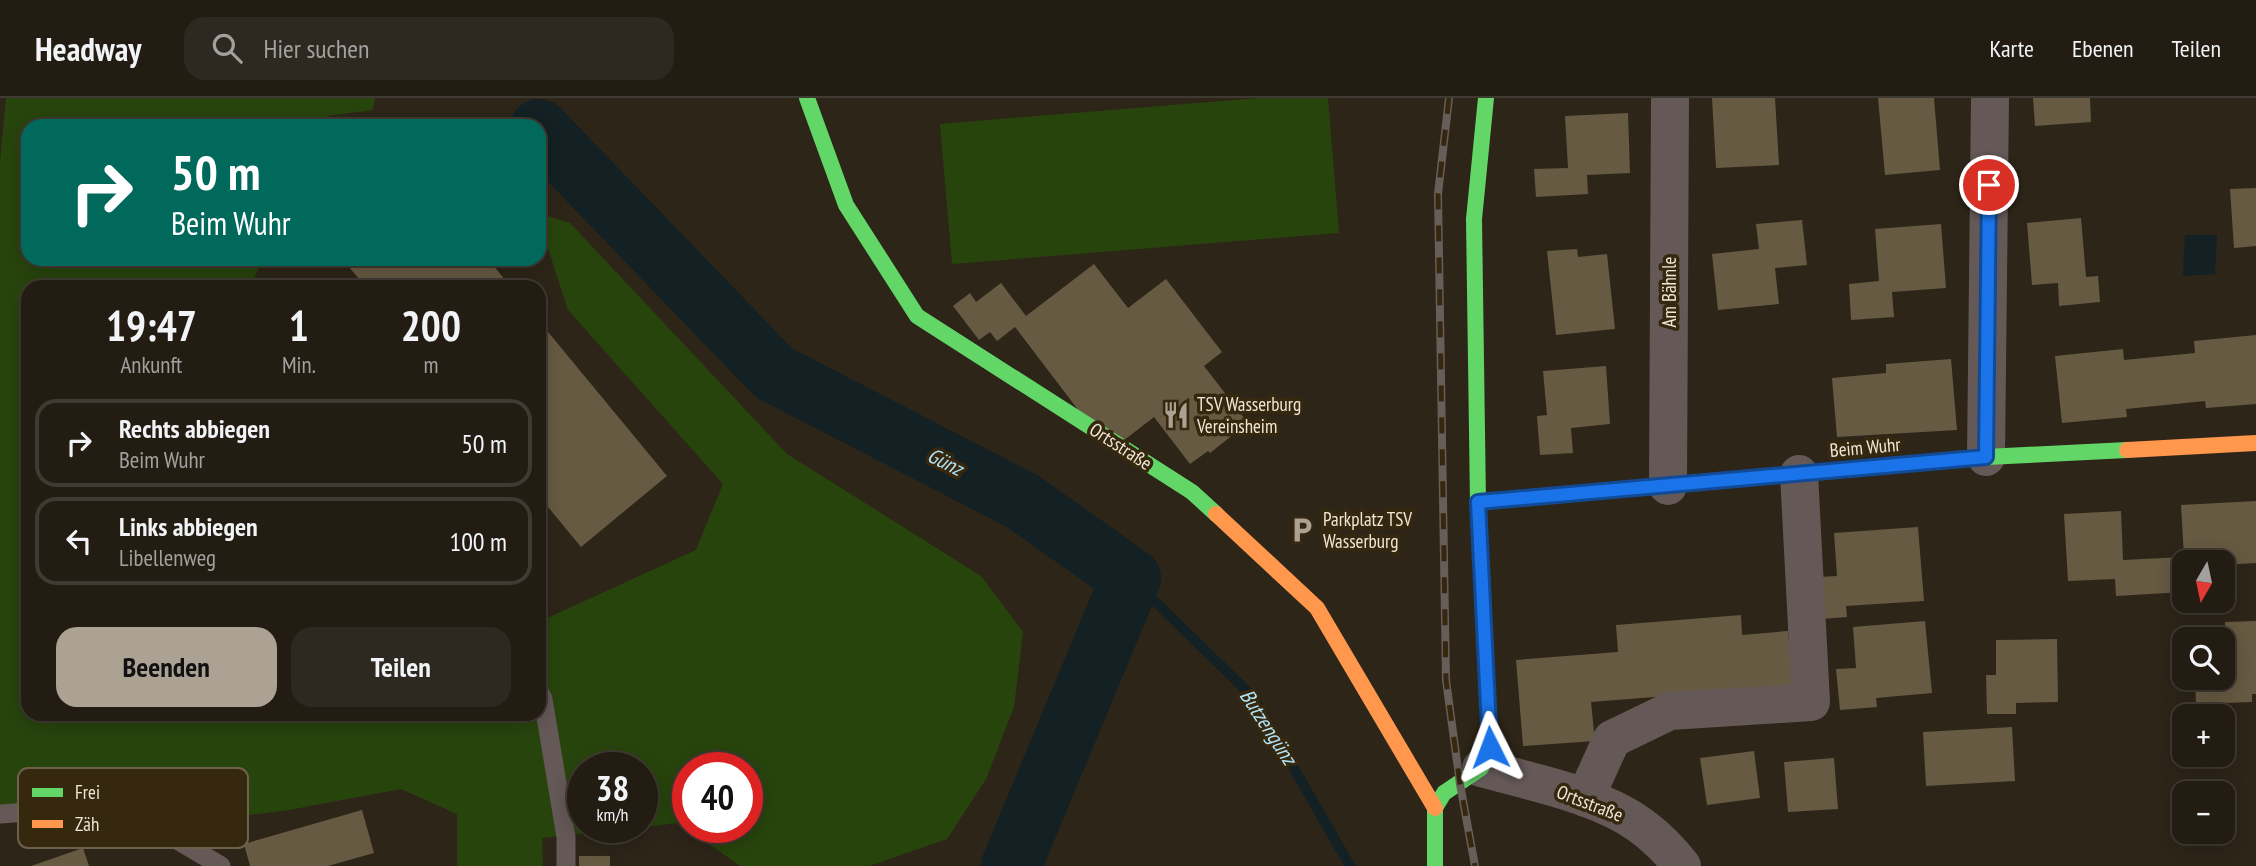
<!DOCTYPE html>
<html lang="de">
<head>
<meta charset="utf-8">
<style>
	body { margin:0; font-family:"PT Sans Narrow",sans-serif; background:#2e2920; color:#f1f3f6; height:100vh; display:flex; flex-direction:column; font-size:26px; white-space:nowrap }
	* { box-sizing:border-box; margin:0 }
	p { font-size:23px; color:#a2a19f }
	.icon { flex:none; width:38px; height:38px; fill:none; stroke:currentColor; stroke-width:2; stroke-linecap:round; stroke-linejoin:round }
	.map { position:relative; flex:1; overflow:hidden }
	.side { position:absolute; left:21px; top:182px; width:525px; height:441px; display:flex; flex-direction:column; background:#221c12; border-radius:21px; box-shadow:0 4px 18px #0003,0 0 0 2px #3f3a32 }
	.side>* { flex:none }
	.hud { position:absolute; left:21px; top:21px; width:525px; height:147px; border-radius:21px; box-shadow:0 4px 18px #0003,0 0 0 2px #3f3a32; background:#00695c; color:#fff; overflow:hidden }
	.needle { width:46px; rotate:189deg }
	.fabs { position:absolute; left:2172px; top:452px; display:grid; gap:14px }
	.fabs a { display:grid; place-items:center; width:63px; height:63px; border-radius:14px; background:#221c12; box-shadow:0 4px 18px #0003,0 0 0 2px #3f3a32; font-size:35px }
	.speed { position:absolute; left:567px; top:654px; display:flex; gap:14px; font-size:35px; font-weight:700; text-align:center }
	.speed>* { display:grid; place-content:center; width:91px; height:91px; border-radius:50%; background:#221c12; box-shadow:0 4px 18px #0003,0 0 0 2px #3f3a32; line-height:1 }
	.speed small { font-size:18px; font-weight:400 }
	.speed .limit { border:10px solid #d22; background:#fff; color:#111 }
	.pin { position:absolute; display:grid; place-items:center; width:60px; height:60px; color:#fff; margin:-30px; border:4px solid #fff; border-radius:50%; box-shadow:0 2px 7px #0007 }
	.me { position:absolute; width:77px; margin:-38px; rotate:357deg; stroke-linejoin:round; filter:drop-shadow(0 0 5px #0008) }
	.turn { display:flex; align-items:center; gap:24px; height:147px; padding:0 35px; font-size:32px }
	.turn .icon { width:91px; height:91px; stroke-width:2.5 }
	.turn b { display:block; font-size:49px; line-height:60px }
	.eta { display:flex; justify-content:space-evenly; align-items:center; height:119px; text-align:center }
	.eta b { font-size:42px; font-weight:700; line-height:49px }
	.cta { display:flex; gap:14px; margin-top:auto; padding:14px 35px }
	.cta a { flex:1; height:80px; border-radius:21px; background:#aba294; color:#111; font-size:28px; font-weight:700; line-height:80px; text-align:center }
	.cta a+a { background:#2e2920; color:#f1f3f6 }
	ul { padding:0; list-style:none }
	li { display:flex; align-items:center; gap:21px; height:88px; margin:0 14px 10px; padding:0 21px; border:4px solid #3f3a32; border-radius:21px }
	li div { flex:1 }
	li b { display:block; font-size:26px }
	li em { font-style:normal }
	header { display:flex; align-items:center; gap:42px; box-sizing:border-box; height:98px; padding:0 35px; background:#221c12; border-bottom:2px solid #3f3a32 }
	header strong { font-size:33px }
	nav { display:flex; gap:38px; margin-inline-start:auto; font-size:24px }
	.search { width:490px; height:63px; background:#2e2920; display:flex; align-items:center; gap:18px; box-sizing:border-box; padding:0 24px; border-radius:21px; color:#a2a19f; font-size:26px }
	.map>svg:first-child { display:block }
	.green { fill:#28440d; fill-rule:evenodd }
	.water { fill:#132024 }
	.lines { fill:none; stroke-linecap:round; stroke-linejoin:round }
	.stream { stroke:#132024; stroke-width:10 }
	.river { stroke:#132024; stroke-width:60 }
	.building { fill:#675a43 }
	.lane { stroke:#655958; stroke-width:19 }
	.street { stroke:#655958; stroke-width:38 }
	.fast { stroke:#63d668; stroke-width:16 }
	.slow { stroke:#ff974d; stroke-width:16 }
	.rail-casing { stroke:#675d59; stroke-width:8 }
	.rail { stroke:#36280f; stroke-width:5; stroke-dasharray:16; stroke-linecap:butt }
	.route-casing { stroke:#114b97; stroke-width:18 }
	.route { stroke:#1a73e8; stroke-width:12 }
	.labels { text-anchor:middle; stroke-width:7; stroke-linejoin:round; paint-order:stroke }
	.street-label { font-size:19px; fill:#efe6d7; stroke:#36280f }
	.poi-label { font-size:19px; fill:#efe6d7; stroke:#36280f; text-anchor:start }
	.water-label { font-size:21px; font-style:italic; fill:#b1e4f9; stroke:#36280f }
	.key { fill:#36280f; stroke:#6e614b; stroke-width:2 }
	.key-label { font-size:19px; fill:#efe6d7 }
</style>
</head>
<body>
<header>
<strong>Headway</strong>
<div class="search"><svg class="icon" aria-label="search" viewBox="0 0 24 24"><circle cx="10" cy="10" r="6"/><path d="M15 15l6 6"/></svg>Hier suchen</div>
<nav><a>Karte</a><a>Ebenen</a><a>Teilen</a></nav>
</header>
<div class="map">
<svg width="2256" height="768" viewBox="0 0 2256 768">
	<rect width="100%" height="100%" fill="#2d2518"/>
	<path class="green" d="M6,0H375L373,12L328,18L324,28H28V161H263L250,189H28V616H539V522L545,521L696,452L723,386L568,212L539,123V115L570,125L787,356L981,478L1023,534L1014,609L986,681L947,741L869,768H740L679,725L642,729V670H583V730H635L542,740L543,768H457V716L401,691L289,712L217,721L0,719V64ZM688,670H747V730H688Z
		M1258,0H1328L1339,135L952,166L940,26Z"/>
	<path class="water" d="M2185,137H2217L2215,176L2183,178Z"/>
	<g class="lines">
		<path class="stream" d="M1131,480L1253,599L1350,768"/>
		<path class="river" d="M539,31L774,275L1022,403L1131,480L1011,768"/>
	</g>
	<path class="building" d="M1712,0H1775L1779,67L1716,70Z
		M1878,0H1934L1940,72L1885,77Z
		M2033,0H2090L2091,24L2035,28Z
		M1628,15L1630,75L1587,77L1588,96L1536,99L1534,71L1568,70L1565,18Z
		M2256,90V148L2234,150L2230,91Z
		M2081,120L2086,179L2098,178L2100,204L2059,208L2058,185L2032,187L2027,125Z
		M1802,122L1807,167L1775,170L1779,206L1718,212L1712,156L1759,151L1756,126Z
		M1941,126L1946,190L1892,194L1894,219L1851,222L1849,186L1879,183L1875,131Z
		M1577,151L1578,159L1607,156L1615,231L1556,237L1547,153Z
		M342,161H488L511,189H366Z
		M1094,166L1128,210L1166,181L1222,254L1204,268L1248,325L1210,355L1208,353L1190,366L1154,319L1123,343L1079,313L1015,229L997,243L990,234L979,242L953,208L970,195L976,204L1001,185L1026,218Z
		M539,223L667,378L581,449L539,398Z
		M2256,237V306L2206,310L2205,303L2126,311L2127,319L2062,325L2055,258L2123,251L2124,262L2195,255L2194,243Z
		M1951,261L1957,332L1837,339L1832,280L1886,275V266Z
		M1606,268L1610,326L1571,330L1573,355L1540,357L1537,318L1547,317L1543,273Z
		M2256,403V465L2222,467V464H2184V494L2116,498L2115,481L2068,483L2064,416L2121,413L2123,462L2184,459L2181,407Z
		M1918,429L1924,503L1846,508L1847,519L1822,521L1819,479L1837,478L1834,435Z
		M1741,517L1742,537L1788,533L1793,588L1591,604L1595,643L1523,648L1516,562L1618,554L1616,527Z
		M1925,523L1932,595L1876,600L1877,609L1840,612L1836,571L1856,570L1853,529Z
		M2256,523V596H2252V604L2196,606L2195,579H2222V541H2193V534L2225,532V524Z
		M2057,541L2058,604L2016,605V616H1987L1986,577H1996V542Z
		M2012,629L2015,683L1926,688L1923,634Z
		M1754,653L1760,700L1707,707L1700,660Z
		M1834,660L1838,711L1788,714L1784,664Z
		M362,712L374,755L328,768H250L244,746Z
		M83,750L89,768H31Z
		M579,758H610V768H579Z"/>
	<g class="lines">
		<path class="lane" d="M539,593L543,601L566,739V768
			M0,716L65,711L147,724L221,768"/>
		<path class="street" d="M1986,359L1990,0
			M1668,388L1670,0
			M1481,670C1528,683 1584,694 1626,718C1647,730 1667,749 1682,768
			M1585,700L1612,641L1670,613L1811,604L1799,376"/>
		<path class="fast" d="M807,0L846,107L917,218L1192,394L1216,416
			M1478,404L1986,359L2127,352
			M1435,768V710L1444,695L1481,670L1490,649L1478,404L1474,121L1486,0"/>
		<path class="slow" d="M2127,352L2256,345
			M1216,416L1317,510L1435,710"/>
		<defs>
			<path id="rail" d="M1449,0L1438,96L1446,582L1460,686L1475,768"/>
		</defs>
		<use href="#rail" class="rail-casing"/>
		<use href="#rail" class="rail"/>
	</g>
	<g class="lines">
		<defs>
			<path id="route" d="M1490,649L1478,404L1986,359L1989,87"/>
		</defs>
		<use href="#route" class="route-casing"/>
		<use href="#route" class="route"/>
	</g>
	<defs>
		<symbol id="restaurant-bare" viewBox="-9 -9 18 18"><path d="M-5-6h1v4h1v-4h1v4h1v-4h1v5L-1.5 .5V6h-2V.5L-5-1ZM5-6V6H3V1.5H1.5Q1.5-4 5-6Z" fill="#aba294" stroke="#36280f" stroke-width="2.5" paint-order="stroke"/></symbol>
		<symbol id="parking-bare" viewBox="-9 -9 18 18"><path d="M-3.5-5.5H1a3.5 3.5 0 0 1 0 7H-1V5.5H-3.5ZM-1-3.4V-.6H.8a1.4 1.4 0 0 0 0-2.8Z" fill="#aba294" stroke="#36280f" stroke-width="2.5" paint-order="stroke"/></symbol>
	</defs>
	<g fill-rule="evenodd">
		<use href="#restaurant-bare" x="1157" y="298" width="38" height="38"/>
		<use href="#parking-bare" x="1283" y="413" width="38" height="38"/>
	</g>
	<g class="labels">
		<g class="street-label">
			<text transform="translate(1669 194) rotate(-90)" y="7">Am Bähnle</text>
			<text transform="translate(1121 348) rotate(33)" y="7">Ortsstraße</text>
			<text transform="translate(1865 349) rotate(-5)" y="7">Beim Wuhr</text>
			<text transform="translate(1590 705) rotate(21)" y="7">Ortsstraße</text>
		</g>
		<g class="poi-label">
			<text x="1197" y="313">TSV Wasserburg<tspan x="1197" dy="22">Vereinsheim</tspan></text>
			<text x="1323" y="428">Parkplatz TSV<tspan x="1323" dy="22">Wasserburg</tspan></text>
		</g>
		<g class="water-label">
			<text transform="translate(945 364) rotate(27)" y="7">Günz</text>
			<text transform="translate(1268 629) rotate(57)" y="7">Butzengünz</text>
		</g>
	</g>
	<rect x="18" y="670" width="230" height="80" rx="10" class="key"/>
	<rect x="32" y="690" width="31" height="9" fill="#63d668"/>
	<rect x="32" y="722" width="31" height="8" fill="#ff974d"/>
	<g class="key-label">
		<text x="75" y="701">Frei</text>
		<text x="75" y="733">Zäh</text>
	</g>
</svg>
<div class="fabs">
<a><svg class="needle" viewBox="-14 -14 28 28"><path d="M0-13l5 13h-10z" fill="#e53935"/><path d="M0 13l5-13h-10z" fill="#a2a19f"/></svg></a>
<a><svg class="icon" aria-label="search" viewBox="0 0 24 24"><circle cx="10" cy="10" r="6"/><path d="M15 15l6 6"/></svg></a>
<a>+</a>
<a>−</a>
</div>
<div class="speed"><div>38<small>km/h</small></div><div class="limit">40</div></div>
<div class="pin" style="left:1989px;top:87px;background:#d93025"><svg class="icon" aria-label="arrive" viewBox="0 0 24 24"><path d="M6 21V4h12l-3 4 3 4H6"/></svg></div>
<svg class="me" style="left:1490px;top:649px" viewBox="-20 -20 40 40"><path d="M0-17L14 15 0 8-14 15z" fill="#1a73e8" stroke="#fff" stroke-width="4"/></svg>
<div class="hud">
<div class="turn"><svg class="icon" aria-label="right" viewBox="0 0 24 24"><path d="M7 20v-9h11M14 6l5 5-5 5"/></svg><div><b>50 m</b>Beim Wuhr</div></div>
</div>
<section class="side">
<div class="eta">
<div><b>19:47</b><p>Ankunft</p></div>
<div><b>1</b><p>Min.</p></div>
<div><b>200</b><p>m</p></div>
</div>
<ul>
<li><svg class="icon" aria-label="right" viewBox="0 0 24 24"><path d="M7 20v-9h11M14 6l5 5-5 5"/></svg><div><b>Rechts abbiegen</b><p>Beim Wuhr</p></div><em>50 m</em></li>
<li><svg class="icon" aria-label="left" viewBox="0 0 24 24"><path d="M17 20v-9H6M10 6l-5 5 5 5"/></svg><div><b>Links abbiegen</b><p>Libellenweg</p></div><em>100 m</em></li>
</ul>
<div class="cta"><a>Beenden</a><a>Teilen</a></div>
</section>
</div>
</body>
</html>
